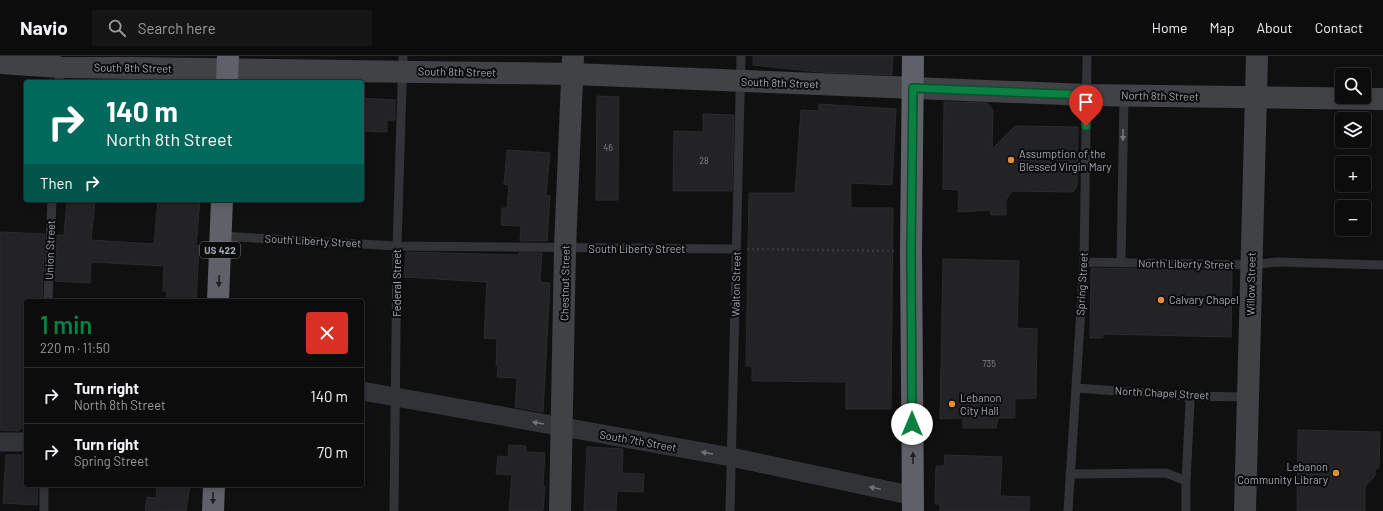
<!DOCTYPE html>
<html lang="en">
<head>
<meta charset="utf-8">
<style>
	body { margin:0; font-family:Barlow,sans-serif; background:#151516; color:#f1f3f6; height:100vh; display:flex; flex-direction:column; font-size:15px; white-space:nowrap }
	* { box-sizing:border-box; margin:0 }
	p { font-size:13px; color:#9a9b9d }
	.icon { flex:none; width:22px; height:22px; fill:none; stroke:currentColor; stroke-width:2; stroke-linecap:round; stroke-linejoin:round }
	.map { position:relative; flex:1; overflow:hidden }
	.details { position:absolute; left:24px; top:243px; width:340px; height:188px; display:flex; flex-direction:column; background:#0c0c0d; border-radius:4px; box-shadow:0 2px 6px #0003,0 0 0 1px #2c2c2e }
	.details>* { flex:none }
	.top-card { position:absolute; left:24px; top:24px; width:340px; height:122px; border-radius:4px; box-shadow:0 2px 6px #0003,0 0 0 1px #2c2c2e; background:#00695c; color:#fff; overflow:hidden }
	.buttons { position:absolute; left:1335px; top:12px; display:grid; gap:8px }
	.buttons a { display:grid; place-items:center; width:36px; height:36px; border-radius:4px; background:#0c0c0d; box-shadow:0 2px 6px #0003,0 0 0 1px #2c2c2e; font-size:20px }
	.pin { position:absolute; display:grid; place-items:center; width:34px; height:34px; color:#fff; margin:-41px -17px; border-radius:50% 50% 50% 0; rotate:-45deg; box-shadow:0 0 4px #0007 }
	.pin .icon { rotate:45deg }
	.me { position:absolute; width:44px; margin:-22px; rotate:0deg; stroke-linejoin:round; filter:drop-shadow(0 0 3px #0008) }
	.turn { display:flex; align-items:center; gap:14px; height:84px; padding:0 16px; font-size:18px }
	.turn .icon { width:52px; height:52px; stroke-width:2.5 }
	.turn b { display:block; font-size:28px; line-height:34px }
	.then { display:flex; align-items:center; height:38px; padding:0 16px; background:#0003; gap:8px; font-size:15px }
	.round { display:grid; place-items:center; flex:none; width:42px; height:42px; border-radius:4px; background:#151516 }
	.overview { display:flex; align-items:center; justify-content:space-between; height:68px; padding:0 16px }
	h1 { font-size:24px; font-weight:600; line-height:30px; color:#0b8043 }
	ul { padding:0; list-style:none }
	li { display:flex; align-items:center; gap:12px; height:56px; padding:0 16px; border-top:1px solid #2c2c2e }
	li div { flex:1 }
	li b { display:block; font-size:15px }
	li em { font-style:normal }
	header { display:flex; align-items:center; gap:24px; box-sizing:border-box; height:56px; padding:0 20px; background:#0c0c0d; border-bottom:1px solid #2c2c2e }
	header strong { font-size:19px }
	nav { display:flex; gap:22px; margin-inline-start:auto; font-size:14px }
	.search { width:280px; height:36px; background:#151516; display:flex; align-items:center; gap:10px; box-sizing:border-box; padding:0 14px; border-radius:4px; color:#9a9b9d; font-size:15px }
	.map>svg:first-child { display:block }
	.building { fill:#232325; stroke:#2a2b2d }
	.lines { fill:none; stroke-linecap:round; stroke-linejoin:round }
	.path { stroke:#373a3d; stroke-width:2.5; stroke-dasharray:2 3; stroke-linecap:butt }
	.lane { stroke:#313336; stroke-width:9 }
	.street { stroke:#313336; stroke-width:19 }
	.secondary { stroke:#404246; stroke-width:22 }
	.highway { stroke:#5e6167; stroke-width:22 }
	.oneway { fill:#6f747a }
	.oneway2 { fill:#202023 }
	.route-casing { stroke:#07532c; stroke-width:10 }
	.route { stroke:#0b8043; stroke-width:7 }
	.poi-dot { fill:#e29037; stroke:#0b0b0c; stroke-width:1.5 }
	.labels { text-anchor:middle; stroke-width:4; stroke-linejoin:round; paint-order:stroke }
	.number-label { font-size:9px; fill:#82878d }
	.shield { fill:#0b0b0c; stroke:#757a80; stroke-width:1 }
	.shield-label { font-size:10px; font-weight:bold; fill:#a2a9b1 }
	.street-label { font-size:11px; fill:#a2a9b1; stroke:#0b0b0c }
	.poi-label { font-size:11px; fill:#a2a9b1; stroke:#0b0b0c; text-anchor:start }
</style>
</head>
<body>
<header>
<strong>Navio</strong>
<div class="search"><svg class="icon" aria-label="search" viewBox="0 0 24 24"><circle cx="10" cy="10" r="6"/><path d="M15 15l6 6"/></svg>Search here</div>
<nav><a>Home</a><a>Map</a><a>About</a><a>Contact</a></nav>
</header>
<div class="map">
<svg width="1383" height="455" viewBox="0 0 1383 455">
	<rect width="100%" height="100%" fill="#101011"/>
	<path class="building" d="M753,0H893L892,19L819,16L753,9Z
		M597,40L619,41L618,144H596Z
		M362,42L395,44V64H387V76L362,75Z
		M944,46L987,47L993,54L992,93L1015,70L1078,71L1077,130L1073,136L1012,135L1006,144V159H991L990,154L958,156L959,134L943,133Z
		M819,48L896,53L892,129L851,127V152H893L891,353H846V326L752,325V310H746L749,137H795L801,54L819,55Z
		M703,58L734,59L732,135H673L674,75L703,76Z
		M507,94L550,97L546,140H550L547,185H520L521,170L501,169L502,152H507L509,129L504,128Z
		M67,144L95,147L91,184L154,188L158,144H200L196,190H199L196,245H166L167,235H163L164,210L91,206L90,227L55,225L57,179H64Z
		M0,176L45,178L42,245H26V373H19V375L0,374Z
		M406,196L519,199V197H542L540,226L550,227L543,356L515,351L517,322L497,321L498,310H496L497,283L484,282L487,226L404,221Z
		M943,203L1019,205L1017,272L1037,273L1036,342L1015,343V362H998L996,372H963V362L940,363Z
		M1091,212L1232,215L1231,281L1103,278V282H1090Z
		M1298,374L1380,376L1379,411L1375,414V420L1365,430V455H1297Z
		M509,389L526,390V396L545,397L543,430L545,431L543,455H509L512,419L496,418L498,400L508,401Z
		M587,391L623,393L622,417L644,418L643,436L617,435L616,455H584Z
		M6,399H26V429H38L37,449L3,447Z
		M945,399L1002,401L1000,440L1030,441L1029,455H940V448H935L936,410H944Z
		M157,429H190L186,455L145,454L147,441L156,442Z"/>
	<g class="lines">
		<path class="path" d="M747,193L894,195"/>
		<path class="lane" d="M59,26L60,9
			M137,26V12
			M220,180L397,190L736,193
			M1084,206L1251,209L1277,206L1383,209
			M1121,207L1124,40
			M48,245L52,144
			M1076,332L1188,340L1248,341
			M1070,418L1166,417L1186,425V455
			M1186,425L1190,347L1188,340
			M44,455V429
			M394,455L397,190L403,0
			M730,455L741,0
			M1068,455L1084,206L1087,0"/>
		<path class="street" d="M362,335L731,401L914,440
			M0,386H26"/>
		<path class="secondary" d="M0,7L60,11L573,18L1087,39L1383,43
			M560,455L565,192L573,0
			M1245,455L1257,0"/>
		<path class="highway" d="M227,26L228,0
			M218,245L222,144
			M213,455L214,429
			M913,455L911,195L913,0"/>
	</g>
	<defs><path id="oneway-solid" d="M-6-.8H1V-3.2L6.5 0L1 3.2V.8H-6Z"/></defs>
	<g class="oneway">
		<use href="#oneway-solid" transform="translate(1123 79) rotate(91)"/>
		<use href="#oneway-solid" transform="translate(538 367) rotate(-170)"/>
		<use href="#oneway-solid" transform="translate(707 397) rotate(-170)"/>
		<use href="#oneway-solid" transform="translate(875 432) rotate(-168)"/>
	</g>
	<g class="oneway2">
		<use href="#oneway-solid" transform="translate(219 225) rotate(92)"/>
		<use href="#oneway-solid" transform="translate(913 402) rotate(-91)"/>
		<use href="#oneway-solid" transform="translate(213 442) rotate(91)"/>
	</g>
	<g class="lines">
		<defs>
			<path id="route" d="M912,368L911,195L913,32L1086,39V70"/>
		</defs>
		<use href="#route" class="route-casing"/>
		<use href="#route" class="route"/>
	</g>
	<g class="poi-dot">
		<circle cx="1011" cy="104" r="4"/>
		<circle cx="1161" cy="244" r="4"/>
		<circle cx="952" cy="348" r="4"/>
		<circle cx="1336" cy="417" r="4"/>
	</g>
	<g class="labels">
		<g class="number-label">
			<text x="608" y="95">46</text>
			<text x="704" y="108">28</text>
			<text x="989" y="311">735</text>
		</g>
		<rect class="shield" x="200" y="186" width="40" height="16" rx="3"/>
		<g class="shield-label">
			<text x="220" y="198">US 422</text>
		</g>
		<g class="street-label">
			<text transform="translate(133 12) rotate(1)" y="4">South 8th Street</text>
			<text transform="translate(457 16) rotate(1)" y="4">South 8th Street</text>
			<text transform="translate(780 27) rotate(2)" y="4">South 8th Street</text>
			<text transform="translate(1160 40) rotate(1)" y="4">North 8th Street</text>
			<text transform="translate(313 185) rotate(3)" y="4">South Liberty Street</text>
			<text x="637" y="197">South Liberty Street</text>
			<text transform="translate(50 194) rotate(-88)" y="4">Union Street</text>
			<text transform="translate(1186 208) rotate(1)" y="4">North Liberty Street</text>
			<text transform="translate(397 227) rotate(-90)" y="4">Federal Street</text>
			<text transform="translate(565 227) rotate(-89)" y="4">Chestnut Street</text>
			<text transform="translate(736 228) rotate(-89)" y="4">Walton Street</text>
			<text transform="translate(1082 228) rotate(-87)" y="4">Spring Street</text>
			<text transform="translate(1251 228) rotate(-89)" y="4">Willow Street</text>
			<text transform="translate(1162 337) rotate(3)" y="4">North Chapel Street</text>
			<text transform="translate(638 385) rotate(10)" y="4">South 7th Street</text>
		</g>
		<g class="poi-label">
			<text x="1019" y="102">Assumption of the<tspan x="1019" dy="13">Blessed Virgin Mary</tspan></text>
			<text x="1169" y="248">Calvary Chapel</text>
			<text x="960" y="346">Lebanon<tspan x="960" dy="13">City Hall</tspan></text>
			<text x="1328" y="415" text-anchor="end">Lebanon<tspan x="1328" dy="13">Community Library</tspan></text>
		</g>
	</g>
</svg>
<div class="buttons">
<a><svg class="icon" aria-label="search" viewBox="0 0 24 24"><circle cx="10" cy="10" r="6"/><path d="M15 15l6 6"/></svg></a>
<a><svg class="icon" aria-label="layers" viewBox="0 0 24 24"><path d="M12 4l9 5-9 5-9-5zM3 14l9 5 9-5"/></svg></a>
<a>+</a>
<a>−</a>
</div>
<div class="pin" style="left:1086px;top:70px;background:#d93025"><svg class="icon" aria-label="arrive" viewBox="0 0 24 24"><path d="M6 21V4h12l-3 4 3 4H6"/></svg></div>
<svg class="me" style="left:912px;top:368px" viewBox="-20 -20 40 40"><circle r="19" fill="#fff"/><path d="M0-13L10 11 0 6-10 11z" fill="#0b8043"/></svg>
<div class="top-card">
<div class="turn"><svg class="icon" aria-label="right" viewBox="0 0 24 24"><path d="M7 20v-9h11M14 6l5 5-5 5"/></svg><div><b>140 m</b>North 8th Street</div></div>
<div class="then">Then<svg class="icon" aria-label="right" viewBox="0 0 24 24"><path d="M7 20v-9h11M14 6l5 5-5 5"/></svg></div>
</div>
<section class="details">
<div class="overview"><div><h1>1 min</h1><p>220 m · 11:50</p></div><a class="round" style="background:#d93025;color:#fff"><svg class="icon" aria-label="close" viewBox="0 0 24 24"><path d="M6 6l12 12M18 6L6 18"/></svg></a></div>
<ul>
<li><svg class="icon" aria-label="right" viewBox="0 0 24 24"><path d="M7 20v-9h11M14 6l5 5-5 5"/></svg><div><b>Turn right</b><p>North 8th Street</p></div><em>140 m</em></li>
<li><svg class="icon" aria-label="right" viewBox="0 0 24 24"><path d="M7 20v-9h11M14 6l5 5-5 5"/></svg><div><b>Turn right</b><p>Spring Street</p></div><em>70 m</em></li>
</ul>
</section>
</div>
</body>
</html>
